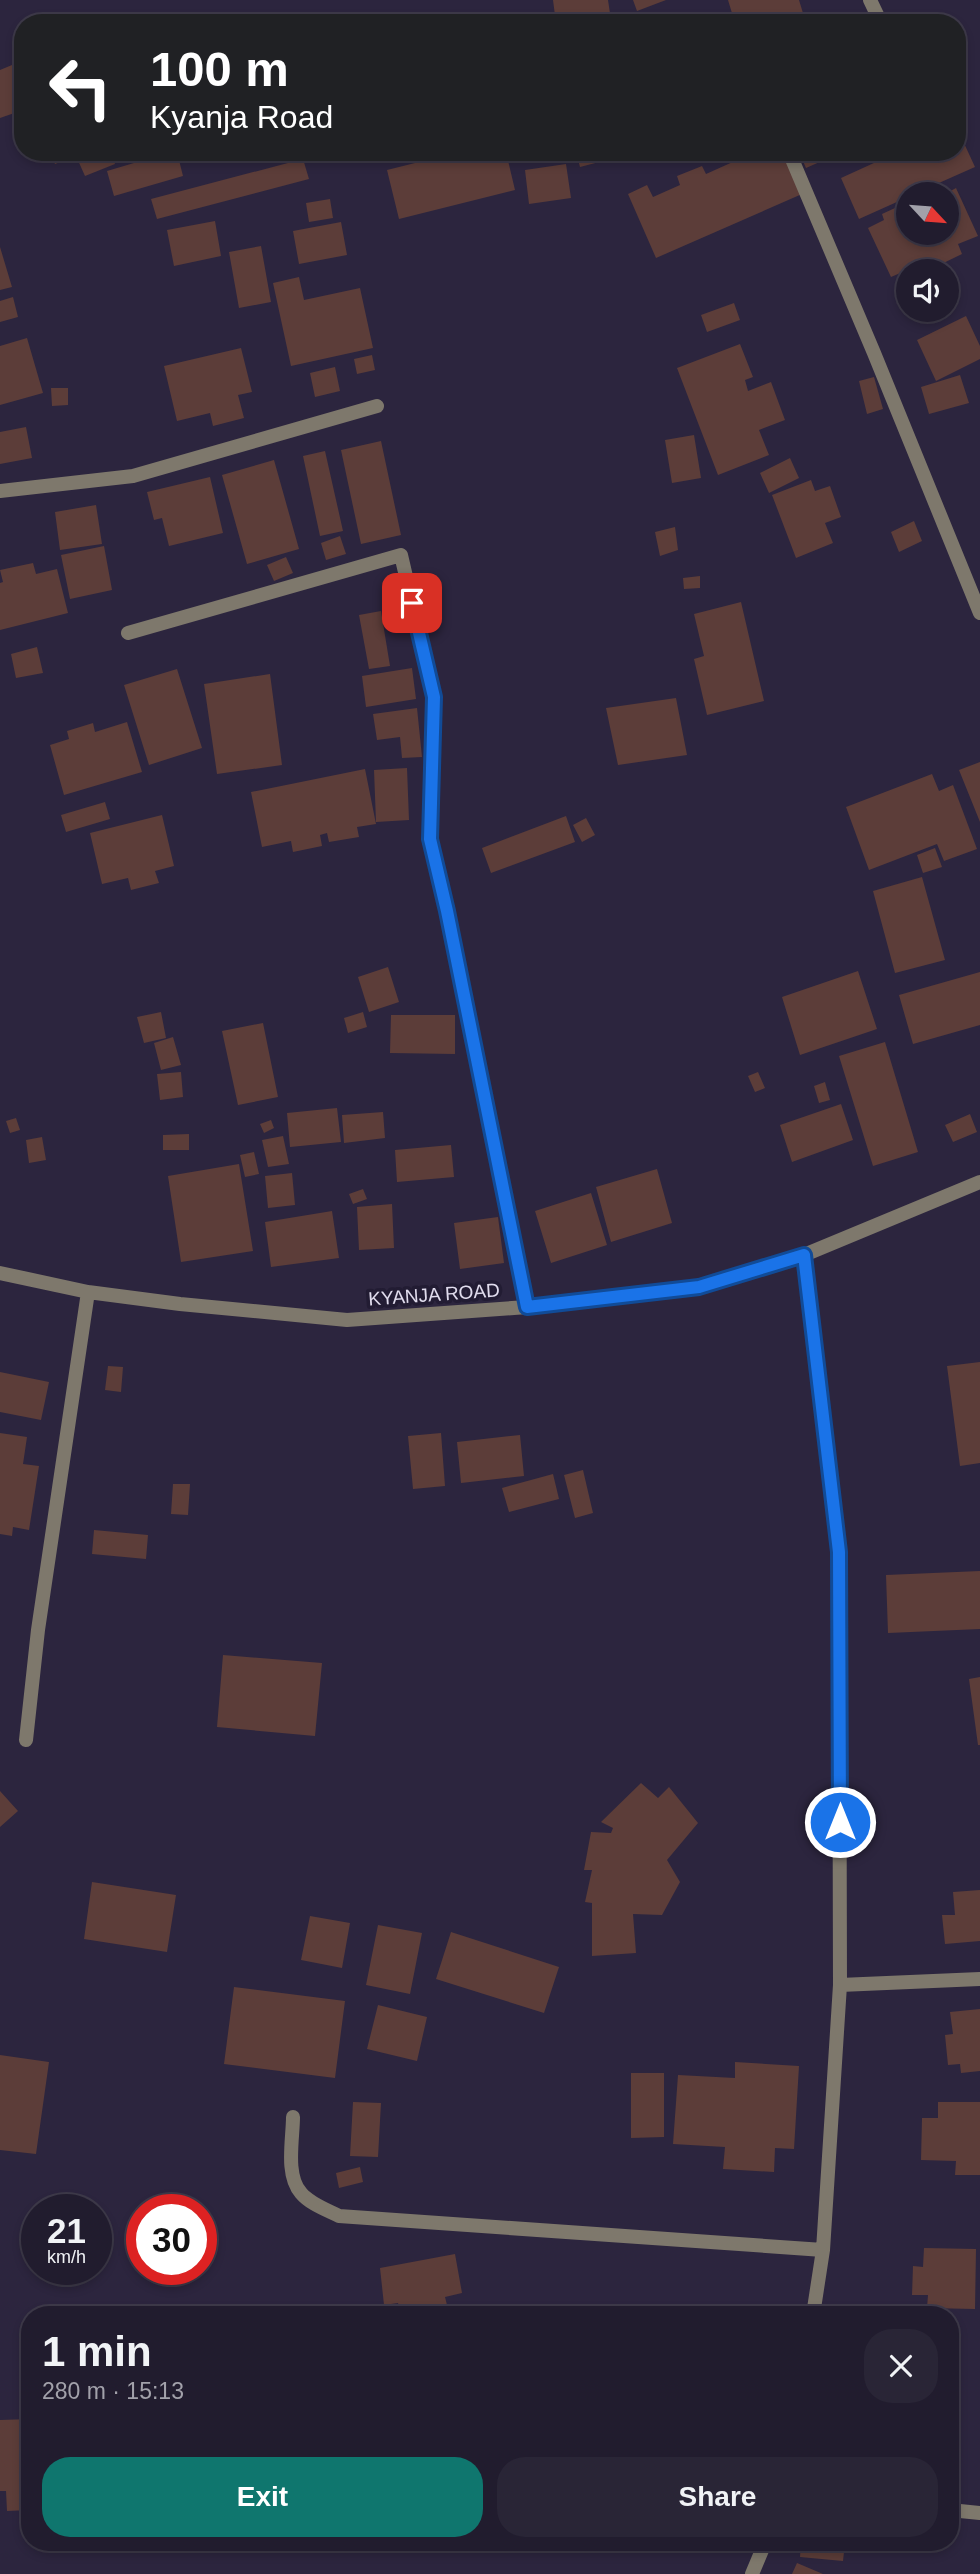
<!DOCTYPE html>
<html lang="en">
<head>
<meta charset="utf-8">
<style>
	body { margin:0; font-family:Helvetica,sans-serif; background:#292536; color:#f1f3f6; height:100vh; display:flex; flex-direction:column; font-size:26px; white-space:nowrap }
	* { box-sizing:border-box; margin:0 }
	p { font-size:23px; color:#a2a1aa }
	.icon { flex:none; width:38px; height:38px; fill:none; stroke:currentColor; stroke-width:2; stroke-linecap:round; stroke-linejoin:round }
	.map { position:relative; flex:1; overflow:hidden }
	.side { position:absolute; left:21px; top:2306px; width:938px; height:245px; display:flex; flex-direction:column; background:#211c2e; border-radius:28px; box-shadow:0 4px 10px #0003,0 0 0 2px #3e3a4a }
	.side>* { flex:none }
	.guide { position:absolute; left:14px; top:14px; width:952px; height:147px; border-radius:28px; box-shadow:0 4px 10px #0003,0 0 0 2px #3e3a4a; background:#202124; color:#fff; overflow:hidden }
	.needle { width:46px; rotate:116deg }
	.controls { position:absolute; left:896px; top:182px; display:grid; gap:14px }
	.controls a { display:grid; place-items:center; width:63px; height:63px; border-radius:50%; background:#211c2e; box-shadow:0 4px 10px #0003,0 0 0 2px #3e3a4a; font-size:35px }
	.speed { position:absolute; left:21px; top:2194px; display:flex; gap:14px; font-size:35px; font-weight:700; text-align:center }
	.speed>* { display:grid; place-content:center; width:91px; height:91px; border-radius:50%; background:#211c2e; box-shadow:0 4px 10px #0003,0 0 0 2px #3e3a4a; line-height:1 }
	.speed small { font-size:18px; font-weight:400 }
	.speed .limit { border:10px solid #d22; background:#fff; color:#111 }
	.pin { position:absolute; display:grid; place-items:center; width:60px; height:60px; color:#fff; margin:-30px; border-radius:14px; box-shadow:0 4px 10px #0006 }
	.me { position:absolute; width:77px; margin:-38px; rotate:0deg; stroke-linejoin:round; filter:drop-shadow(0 0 5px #0008) }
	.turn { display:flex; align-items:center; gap:24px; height:147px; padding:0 21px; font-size:32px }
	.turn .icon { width:91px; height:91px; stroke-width:2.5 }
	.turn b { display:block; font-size:49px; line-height:60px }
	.round { display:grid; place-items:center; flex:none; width:74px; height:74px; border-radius:28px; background:#292536 }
	.overview { display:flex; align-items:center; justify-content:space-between; height:119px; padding:0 21px }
	h1 { font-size:42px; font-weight:700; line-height:52px }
	.button { display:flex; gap:14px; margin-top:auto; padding:14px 21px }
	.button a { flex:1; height:80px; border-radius:28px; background:#0f766e; color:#fff; font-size:28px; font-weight:700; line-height:80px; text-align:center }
	.button a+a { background:#292536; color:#f1f3f6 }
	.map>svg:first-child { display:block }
	.building { fill:#5c3d39 }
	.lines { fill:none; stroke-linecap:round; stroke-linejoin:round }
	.lane { stroke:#7e786c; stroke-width:14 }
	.street { stroke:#7e786c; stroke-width:14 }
	.route-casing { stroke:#114b97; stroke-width:18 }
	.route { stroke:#1a73e8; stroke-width:12 }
	.labels { text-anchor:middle; stroke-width:7; stroke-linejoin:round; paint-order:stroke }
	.street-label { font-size:19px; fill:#e0dced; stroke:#221c33 }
</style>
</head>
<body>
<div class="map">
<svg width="980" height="2574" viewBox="0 0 980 2574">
	<rect width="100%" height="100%" fill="#2c253e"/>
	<path class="building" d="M553,0H608L611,20L589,23H556Z
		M633,0H666L637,11Z
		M728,0H799L806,23H735Z
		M12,65L23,95V110L0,118V70Z
		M957,128L975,167L914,194H908V197L859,219L841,178L898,152H957Z
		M50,152H111L115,164L85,176L76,156L55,164Z
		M171,152H177L183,176L114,196L107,171Z
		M459,152H506L515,190L399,219L387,170Z
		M525,152H559V156L526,162Z
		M576,152H625L626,155L580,167Z
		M755,152H784L802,194L656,258L628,194L647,185L653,197L680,185L677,176L702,166L706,174Z
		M799,152H829L831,157L806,168Z
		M303,159L309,179L157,219L151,199Z
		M566,164L571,198L529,204L525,170Z
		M956,188L978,236L958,244L962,254L927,271H908V277L905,271L891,277L868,228L884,220L882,214L908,202V233H947V193Z
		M330,199L333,218L309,222L306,203Z
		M215,221L221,256L174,266L167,230Z
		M341,222L347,255L299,264L293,231Z
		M261,246L271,302L239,308L229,252Z
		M0,247L12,287L0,290Z
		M299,277L304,300L360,288L373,348L291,366L273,283Z
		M13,297L18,317L0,322V301Z
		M734,303L740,320L707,332L701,315Z
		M926,310H941L943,315L929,321Z
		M966,316L980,346V359L936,381L917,340Z
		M27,338L43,393L0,405V346Z
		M740,344L753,377L745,380L748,391L771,382L785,420L759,430L769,455L718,475L677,368Z
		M241,348L252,392L238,395L244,418L213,426L210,413L177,421L164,366Z
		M372,355L375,370L357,374L354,359Z
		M335,367L340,391L315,397L310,373Z
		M960,375L969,403L929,414L921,387Z
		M874,377L883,409L867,414L859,381Z
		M51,388H68V405L52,406Z
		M26,427L32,458L0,464V432Z
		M694,435L701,478L672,483L665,440Z
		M381,441L401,535L361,544L341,450Z
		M325,451L343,531L320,536L303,456Z
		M790,458L799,478L769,493L760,473Z
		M274,460L299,549L247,564L222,475Z
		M210,477L223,533L169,546L162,518L154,520L147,492Z
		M811,480L815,491L830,486L841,517L825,523L833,543L796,558L772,495Z
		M96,505L102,544L60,550L55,512Z
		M914,521L922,541L899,552L891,532Z
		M675,527L678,550L660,556L655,532Z
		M340,536L346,554L326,560L321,543Z
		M104,546L112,590L70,599L61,555Z
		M286,557L293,573L274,581L267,565Z
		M33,563L36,574L57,569L68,613L0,630V583L3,582L0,570Z
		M700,576V588L684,589L683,578Z
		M741,602L764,701L707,715L694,659L704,656L694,614Z
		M381,611L390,666L369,669L359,615Z
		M37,647L43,673L16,678L11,654Z
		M412,668L416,699L366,707L362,676Z
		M177,669L202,748L149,765L124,685Z
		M270,674L282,765L217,774L204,684Z
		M676,698L687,755L618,765L606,708Z
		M417,708L422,757L402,758L400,737L377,740L373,714Z
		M127,722L142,772L64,795L50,745L69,739L67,731L93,723L95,732Z
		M980,762V822L959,770Z
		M407,768L409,820L376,822L374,770Z
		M365,769L376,824L357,827L359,837L329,842L327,833L320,835L322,846L293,852L291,841L262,847L251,792Z
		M932,774L939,791L953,785L977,849L944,861L937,844L869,870L846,807Z
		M105,802L110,819L66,832L61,815Z
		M162,815L174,866L155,871L159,883L131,890L128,878L102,884L90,833Z
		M566,816L575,842L491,873L482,848Z
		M586,818L595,835L582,842L573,825Z
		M935,848L942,867L923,873L917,855Z
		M922,877L945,960L895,973L873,891Z
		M388,967L399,1002L369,1012L358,977Z
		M858,971L877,1029L800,1055L782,997Z
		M980,972V1025L913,1044L899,995Z
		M161,1012L166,1038L144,1043L137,1017Z
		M363,1012L367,1027L348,1033L344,1018Z
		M391,1015H455V1054L390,1053Z
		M263,1023L278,1097L238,1105L222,1031Z
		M173,1037L181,1065L161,1070L154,1043Z
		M885,1042L918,1152L873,1166L839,1056Z
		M181,1072L183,1097L160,1100L157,1074Z
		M758,1072L765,1088L755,1092L748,1076Z
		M825,1082L830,1100L819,1103L814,1086Z
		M841,1104L853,1140L792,1162L780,1125Z
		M337,1108L341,1142L290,1147L287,1113Z
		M383,1112L385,1138L344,1143L342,1115Z
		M970,1114L977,1132L953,1142L945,1125Z
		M16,1118L20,1130L10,1133L6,1121Z
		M271,1120L274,1128L264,1133L260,1124Z
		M189,1134V1150H163V1135Z
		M283,1136L289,1164L268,1167L262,1140Z
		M42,1137L46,1160L29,1163L26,1140Z
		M451,1145L454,1177L397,1182L395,1150Z
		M254,1152L259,1174L245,1177L240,1155Z
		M239,1164L253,1251L181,1262L168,1176Z
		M657,1169L672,1223L611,1242L596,1187Z
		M292,1173L295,1205L268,1208L265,1176Z
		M363,1189L367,1199L353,1204L349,1194Z
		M591,1193L607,1245L551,1263L535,1211Z
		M392,1204L394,1248L359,1250L357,1207Z
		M332,1211L339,1258L271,1267L265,1222Z
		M498,1217L504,1263L460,1269L454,1223Z
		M980,1362V1463L960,1466L947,1366Z
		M108,1366L123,1367L121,1392L105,1390Z
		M0,1372L49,1382L41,1420L0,1412Z
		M0,1433L27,1437L23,1464L39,1466L29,1530L13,1527L12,1536L0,1534Z
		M441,1433L445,1486L413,1489L408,1436Z
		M520,1435L524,1476L461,1483L457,1442Z
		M583,1470L593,1513L575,1518L564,1475Z
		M553,1474L559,1499L509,1512L502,1488Z
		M173,1484H190L188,1515L171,1514Z
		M94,1530L148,1535L146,1559L92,1554Z
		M980,1571V1629L888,1633L886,1575Z
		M223,1655L322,1663L315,1736L217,1727Z
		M980,1677V1745H978L969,1679Z
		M641,1783L658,1798L669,1787L698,1823L667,1860L680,1882L662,1915L633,1914L636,1953L592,1956V1903L585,1902L592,1870H584L591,1832L611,1833L613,1828L601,1822Z
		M0,1791L18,1811L0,1827Z
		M92,1882L176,1895L167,1952L84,1939Z
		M980,1890V1941L945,1944L942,1915H955L953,1892Z
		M310,1916L350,1923L342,1968L301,1960Z
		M378,1925L422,1933L410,1994L366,1985Z
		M451,1932L559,1967L544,2013L436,1979Z
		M234,1987L345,2001L335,2078L224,2064Z
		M378,2005L427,2017L417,2061L367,2049Z
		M980,2009V2071L961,2073L960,2064L948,2065L945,2035L953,2034L950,2012Z
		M0,2055L49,2062L36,2154L0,2150Z
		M735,2062L799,2066L794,2149L775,2148L774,2172L723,2169L725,2147L673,2144L678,2075L735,2078Z
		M631,2073H664V2137L631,2138Z
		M353,2102L381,2103L378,2157L350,2156Z
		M938,2102H980V2175H955L956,2161L921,2160L922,2118H938Z
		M360,2167L363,2182L339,2188L336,2173Z
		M924,2248L976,2249L975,2309L927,2308L928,2295H912L913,2266L923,2267Z
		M455,2254L462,2293L445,2297L447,2305L415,2307L400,2311L398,2303L384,2305L380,2268Z
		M30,2419V2510L7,2511L6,2491H0V2420Z
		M801,2543H845L843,2561L800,2557Z
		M797,2563L823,2574H792Z"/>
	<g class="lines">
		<path class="lane" d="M128,633L401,555L434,697L430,839L447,911L527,1307"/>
		<path class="street" d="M870,0L881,23
			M789,152L874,353L980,613
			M0,491L133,476L377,406
			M804,1255L839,1552L840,1985L823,2250L813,2315
			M0,1273L88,1292L180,1304L347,1320L527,1307L699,1287L804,1255L980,1182
			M26,1740L38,1630L88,1292
			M840,1985L980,1979
			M293,2117C293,2139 285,2175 301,2193C310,2204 327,2210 339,2216L823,2250
			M950,2510L980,2513
			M752,2574L765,2543"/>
	</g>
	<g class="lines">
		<defs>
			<path id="route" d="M412,603L434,697L430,839L447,911L527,1307L699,1287L804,1255L839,1552L840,1822"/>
		</defs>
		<use href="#route" class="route-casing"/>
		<use href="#route" class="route"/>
	</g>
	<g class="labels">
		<g class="street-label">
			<text transform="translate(434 1294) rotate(-4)" y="7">KYANJA ROAD</text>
		</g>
	</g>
</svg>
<div class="controls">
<a><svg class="needle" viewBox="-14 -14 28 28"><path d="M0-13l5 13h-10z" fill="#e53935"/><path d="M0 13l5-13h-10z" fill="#a2a1aa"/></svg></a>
<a><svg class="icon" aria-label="sound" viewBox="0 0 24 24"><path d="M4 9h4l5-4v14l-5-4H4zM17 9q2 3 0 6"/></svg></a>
</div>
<div class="speed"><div>21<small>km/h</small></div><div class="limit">30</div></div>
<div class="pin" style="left:412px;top:603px;background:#d93025"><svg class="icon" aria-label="arrive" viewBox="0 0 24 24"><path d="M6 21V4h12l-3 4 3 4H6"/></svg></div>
<svg class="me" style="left:840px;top:1822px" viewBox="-20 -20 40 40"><circle r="17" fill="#1a73e8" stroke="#fff" stroke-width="3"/><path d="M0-11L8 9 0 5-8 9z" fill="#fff"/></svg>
<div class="guide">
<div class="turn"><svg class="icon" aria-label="left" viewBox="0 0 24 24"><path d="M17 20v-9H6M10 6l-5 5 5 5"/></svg><div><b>100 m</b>Kyanja Road</div></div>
</div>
<section class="side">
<div class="overview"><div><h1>1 min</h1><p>280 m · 15:13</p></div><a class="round"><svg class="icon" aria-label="close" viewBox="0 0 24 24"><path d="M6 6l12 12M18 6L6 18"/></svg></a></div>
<div class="button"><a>Exit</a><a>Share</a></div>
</section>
</div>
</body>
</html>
